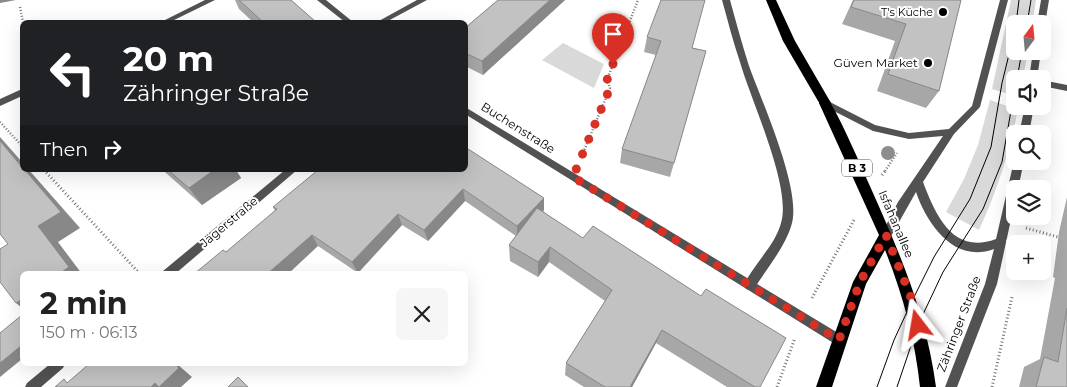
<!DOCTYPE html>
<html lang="en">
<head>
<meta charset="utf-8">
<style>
	body { margin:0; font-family:Montserrat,sans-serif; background:#f6f6f6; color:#222; height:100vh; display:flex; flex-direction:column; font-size:19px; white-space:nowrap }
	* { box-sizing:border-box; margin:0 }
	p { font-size:16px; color:#767676 }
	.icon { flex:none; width:28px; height:28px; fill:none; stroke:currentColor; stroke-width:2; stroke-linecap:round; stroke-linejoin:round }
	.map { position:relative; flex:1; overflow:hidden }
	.panel { position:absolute; left:20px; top:271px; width:448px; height:95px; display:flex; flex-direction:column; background:#fff; border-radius:8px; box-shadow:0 5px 20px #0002 }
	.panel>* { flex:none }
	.top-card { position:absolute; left:20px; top:20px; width:448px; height:152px; border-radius:8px; box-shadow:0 5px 20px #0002; background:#202124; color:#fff; overflow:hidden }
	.needle { width:32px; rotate:16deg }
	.controls { position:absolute; left:1006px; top:15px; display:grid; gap:10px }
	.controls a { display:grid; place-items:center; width:45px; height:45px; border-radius:8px; background:#fff; box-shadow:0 5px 20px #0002; font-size:25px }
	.pin { position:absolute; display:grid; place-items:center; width:42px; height:42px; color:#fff; margin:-51px -21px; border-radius:50% 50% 50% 0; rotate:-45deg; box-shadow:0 0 5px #0007 }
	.pin .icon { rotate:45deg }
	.me { position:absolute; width:55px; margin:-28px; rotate:346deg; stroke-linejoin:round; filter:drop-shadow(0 0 4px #0008) }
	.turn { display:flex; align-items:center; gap:18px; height:105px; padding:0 20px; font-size:22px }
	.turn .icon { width:65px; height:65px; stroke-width:2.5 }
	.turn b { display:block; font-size:35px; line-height:42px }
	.then { display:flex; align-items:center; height:48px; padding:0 20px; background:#0003; gap:10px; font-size:19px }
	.round { display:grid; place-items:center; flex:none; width:52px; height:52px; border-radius:8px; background:#f6f6f6 }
	.overview { display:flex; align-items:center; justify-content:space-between; height:85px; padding:0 20px }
	h1 { font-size:30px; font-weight:700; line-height:38px }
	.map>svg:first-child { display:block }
	.green { fill:#d9d9d9 }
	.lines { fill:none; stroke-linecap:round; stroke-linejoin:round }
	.path-far1 { stroke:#747474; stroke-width:2.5; stroke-dasharray:1 2; stroke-linecap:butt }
	.path { stroke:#747474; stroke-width:3; stroke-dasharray:1 2.5; stroke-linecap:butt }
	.service { fill:#525252; fill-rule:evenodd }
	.minor { fill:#525252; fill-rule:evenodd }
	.tertiary { fill:#525252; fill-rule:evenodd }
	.primary { fill:#000; fill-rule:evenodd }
	.trunk { fill:#000; fill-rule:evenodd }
	.tram { stroke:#000; stroke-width:1 }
	.tree { fill:#8d8d8d }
	.wall { fill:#a7a7a7 }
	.shaded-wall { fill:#888 }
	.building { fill:#c2c2c2; stroke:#888 }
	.route { stroke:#d93025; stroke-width:9; stroke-dasharray:0 16.2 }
	.poi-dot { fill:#000; stroke:#fff; stroke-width:2 }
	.labels { text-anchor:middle; stroke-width:4; stroke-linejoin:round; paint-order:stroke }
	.far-poi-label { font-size:11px; fill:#000; stroke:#fff; text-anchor:end }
	.shield { fill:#fff; stroke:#4c4c4c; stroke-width:1 }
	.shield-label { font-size:11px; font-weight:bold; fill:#000 }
	.poi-label { font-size:12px; fill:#000; stroke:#fff; text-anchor:end }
	.street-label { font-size:12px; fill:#000; stroke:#fff }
</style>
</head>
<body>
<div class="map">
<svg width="1067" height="387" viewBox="0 0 1067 387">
	<rect width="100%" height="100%" fill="#fff"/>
	<path class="green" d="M1011,0H1036L1032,24H1015V51H1028L1023,79H1015V96L992,89Z
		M563,43L604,64L594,88L542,60Z
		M990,100L1018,110C1009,153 998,189 979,230L946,212L964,179L978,145Z"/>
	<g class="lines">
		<path class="path-far1" d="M20,7L23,22
			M0,122L22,146
			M581,158L610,88L607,80L638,0
			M885,171L897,153"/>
		<path class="path" d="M44,170L140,274
			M882,175L886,170
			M1026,228L1058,237
			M812,298L854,220
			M777,387L795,338
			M992,387L1012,297"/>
		<path class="service" d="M722,0H730C736,22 742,44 749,66C762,102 801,188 792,223C786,246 767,268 754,289L750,290L746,289L744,285C754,263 775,246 781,223C792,187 751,101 740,62C733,42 728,21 722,0Z"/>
		<path class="minor" d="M205,0H215L170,22H161Z
			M317,0H326L353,22H345Z
			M417,0H427L386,22H377Z
			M1042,80L1067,85V91L1042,86Z
			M22,89V96L0,106V99Z
			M465,107L843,336L845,340L843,344L839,346L835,344L465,114Z
			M285,170H297L175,274H162L163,271Z
			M50,364H65L63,368L41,387H25L27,383Z"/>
		<path class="tertiary" d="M1000,0H1008L980,107L954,134L923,182C936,216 953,255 996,239L1014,161L1015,159V161H1024L1018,189H1015V201L997,284L957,387H945L985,284L994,249C954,264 927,224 916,192L890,238L886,239L882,238L881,235L898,202L943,136L909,139L873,131L822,105L821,103L822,101H828L875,125L909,133L949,129L972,106Z
			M1041,0H1049L1045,24L1042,26V24H1037Z
			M1033,51H1041L1037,79H1029Z
			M1025,106H1034L1029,134H1019Z"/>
		<path class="primary" d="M825,99L829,100C846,130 859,162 873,193C901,256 927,317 936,387H920C915,339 903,295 885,250L866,284L832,387H816L853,282L879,235L819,103Z"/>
		<path class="trunk" d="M766,0H776L795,41L831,103L829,106H821L783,41Z"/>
		<path class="tram" d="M1016,24L1019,0
			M1027,24L1031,0
			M1017,79L1022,51
			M877,387L894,340L912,301L934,257L970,199L991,147L1002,83L1015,30
			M897,387L918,325L943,272L983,209L1002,162L1015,88"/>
	</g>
	<circle class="tree" cx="888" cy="153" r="7"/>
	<path class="wall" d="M235,0H291L316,22H253L239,9Z
		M498,0H565L483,75L465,66V28Z
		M853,0H961L939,91L926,108L877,91L895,41L842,24Z
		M647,37L706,51L670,177L620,163L622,149L656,55L644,52Z
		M163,170H236L241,178L202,205L166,173Z
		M465,170L544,210L543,211L760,387H727L656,343L632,387H584L565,375L566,363L605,301L549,262L538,277L510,261L509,245L516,236L465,201L428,241L402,225L358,273L318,246L226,252L275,211L273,207Z
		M1067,197V387H1019L1024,367L1040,359L1055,278L1053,277L1059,232Z"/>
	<path class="shaded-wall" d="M0,0H16L0,3Z
		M550,0H565L483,75L482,61Z
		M0,137L22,162V167L0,141Z
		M25,170H29L80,228L58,242L82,274H59L38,226Z
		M214,170H236L241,178L202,205L189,188Z
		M463,189L465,201L428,241L424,230Z
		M544,198V210L517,238V226Z
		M398,214L402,225L358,273L352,262Z
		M312,235L318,246L288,274H267Z
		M550,247L549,262L538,277V262Z
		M22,299V308L16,303Z
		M662,330L656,343L632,387H630Z
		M22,345V359L0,377V363Z
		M175,364H177L192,377L181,387H151Z"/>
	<path class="building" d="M239,0H291L316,22H263Z
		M498,0H550L482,61L465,53V28Z
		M661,0H705L692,48L706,51L674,163L622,149L661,41L647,37Z
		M854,0H961L939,91L888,74L906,24L851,7Z
		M0,141L22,167V170H25L61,212L38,226L69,267L59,274H22V299L16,303L0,282V249L8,244L0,234Z
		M465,147L544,198L517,226L463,189L424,230L398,214L352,262L312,235L267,274H194L223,250L226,252L277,209L273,207L318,170H465Z
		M168,170H214L189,188Z
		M537,208L583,238L593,226L701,296L706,289L786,338L760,387H755L662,330L630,387H605L566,363L612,290L550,247L538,262L509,245Z
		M1067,308V387H1036L1044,357L1058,362Z
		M22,315V345L0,363V333Z
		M89,364H175L179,368L159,387L155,383L151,387H55L64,379L67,383Z
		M238,377L248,387H228Z"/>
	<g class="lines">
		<path class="route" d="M613,64L607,80L610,88L573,177L839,340L860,282L886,235L912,300L918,325"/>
	</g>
	<g class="poi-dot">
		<circle cx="943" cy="12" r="5"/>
		<circle cx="928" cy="63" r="5"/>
	</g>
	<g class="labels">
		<g class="far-poi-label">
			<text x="933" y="16">T's Küche</text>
		</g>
		<rect class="shield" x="842" y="159.5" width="30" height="17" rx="4"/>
		<g class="shield-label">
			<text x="857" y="172">B 3</text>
		</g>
		<g class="poi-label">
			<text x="918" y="67">Güven Market</text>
		</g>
		<g class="street-label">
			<text transform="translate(518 128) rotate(32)" y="4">Buchenstraße</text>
			<text transform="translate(229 222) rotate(-40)" y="4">Jägerstraße</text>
			<text transform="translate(896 224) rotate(67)" y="4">Isfahanallee</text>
			<text transform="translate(959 324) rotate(-69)" y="4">Zähringer Straße</text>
		</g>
	</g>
</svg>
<div class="controls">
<a><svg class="needle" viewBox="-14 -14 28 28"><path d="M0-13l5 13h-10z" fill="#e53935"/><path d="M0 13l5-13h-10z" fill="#767676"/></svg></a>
<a><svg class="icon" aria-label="sound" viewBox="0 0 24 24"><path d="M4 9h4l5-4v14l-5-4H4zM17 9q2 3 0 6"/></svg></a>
<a><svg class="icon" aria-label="search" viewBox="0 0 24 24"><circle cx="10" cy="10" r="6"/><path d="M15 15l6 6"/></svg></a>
<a><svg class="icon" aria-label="layers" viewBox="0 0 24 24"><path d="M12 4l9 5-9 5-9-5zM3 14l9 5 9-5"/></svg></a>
<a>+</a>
</div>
<div class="pin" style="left:613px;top:64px;background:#d93025"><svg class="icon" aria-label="arrive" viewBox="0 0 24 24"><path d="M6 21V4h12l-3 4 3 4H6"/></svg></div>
<svg class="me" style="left:918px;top:325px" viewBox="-20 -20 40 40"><path d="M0-17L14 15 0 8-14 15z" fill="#d93025" stroke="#fff" stroke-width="4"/></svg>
<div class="top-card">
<div class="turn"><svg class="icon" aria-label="left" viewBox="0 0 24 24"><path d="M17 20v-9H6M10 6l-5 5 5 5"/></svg><div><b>20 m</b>Zähringer Straße</div></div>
<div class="then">Then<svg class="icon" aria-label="right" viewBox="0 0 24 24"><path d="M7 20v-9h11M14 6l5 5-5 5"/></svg></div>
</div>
<section class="panel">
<div class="overview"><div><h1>2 min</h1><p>150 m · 06:13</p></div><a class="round"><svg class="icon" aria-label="close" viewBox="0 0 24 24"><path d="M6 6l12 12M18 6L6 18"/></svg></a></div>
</section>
</div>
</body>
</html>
